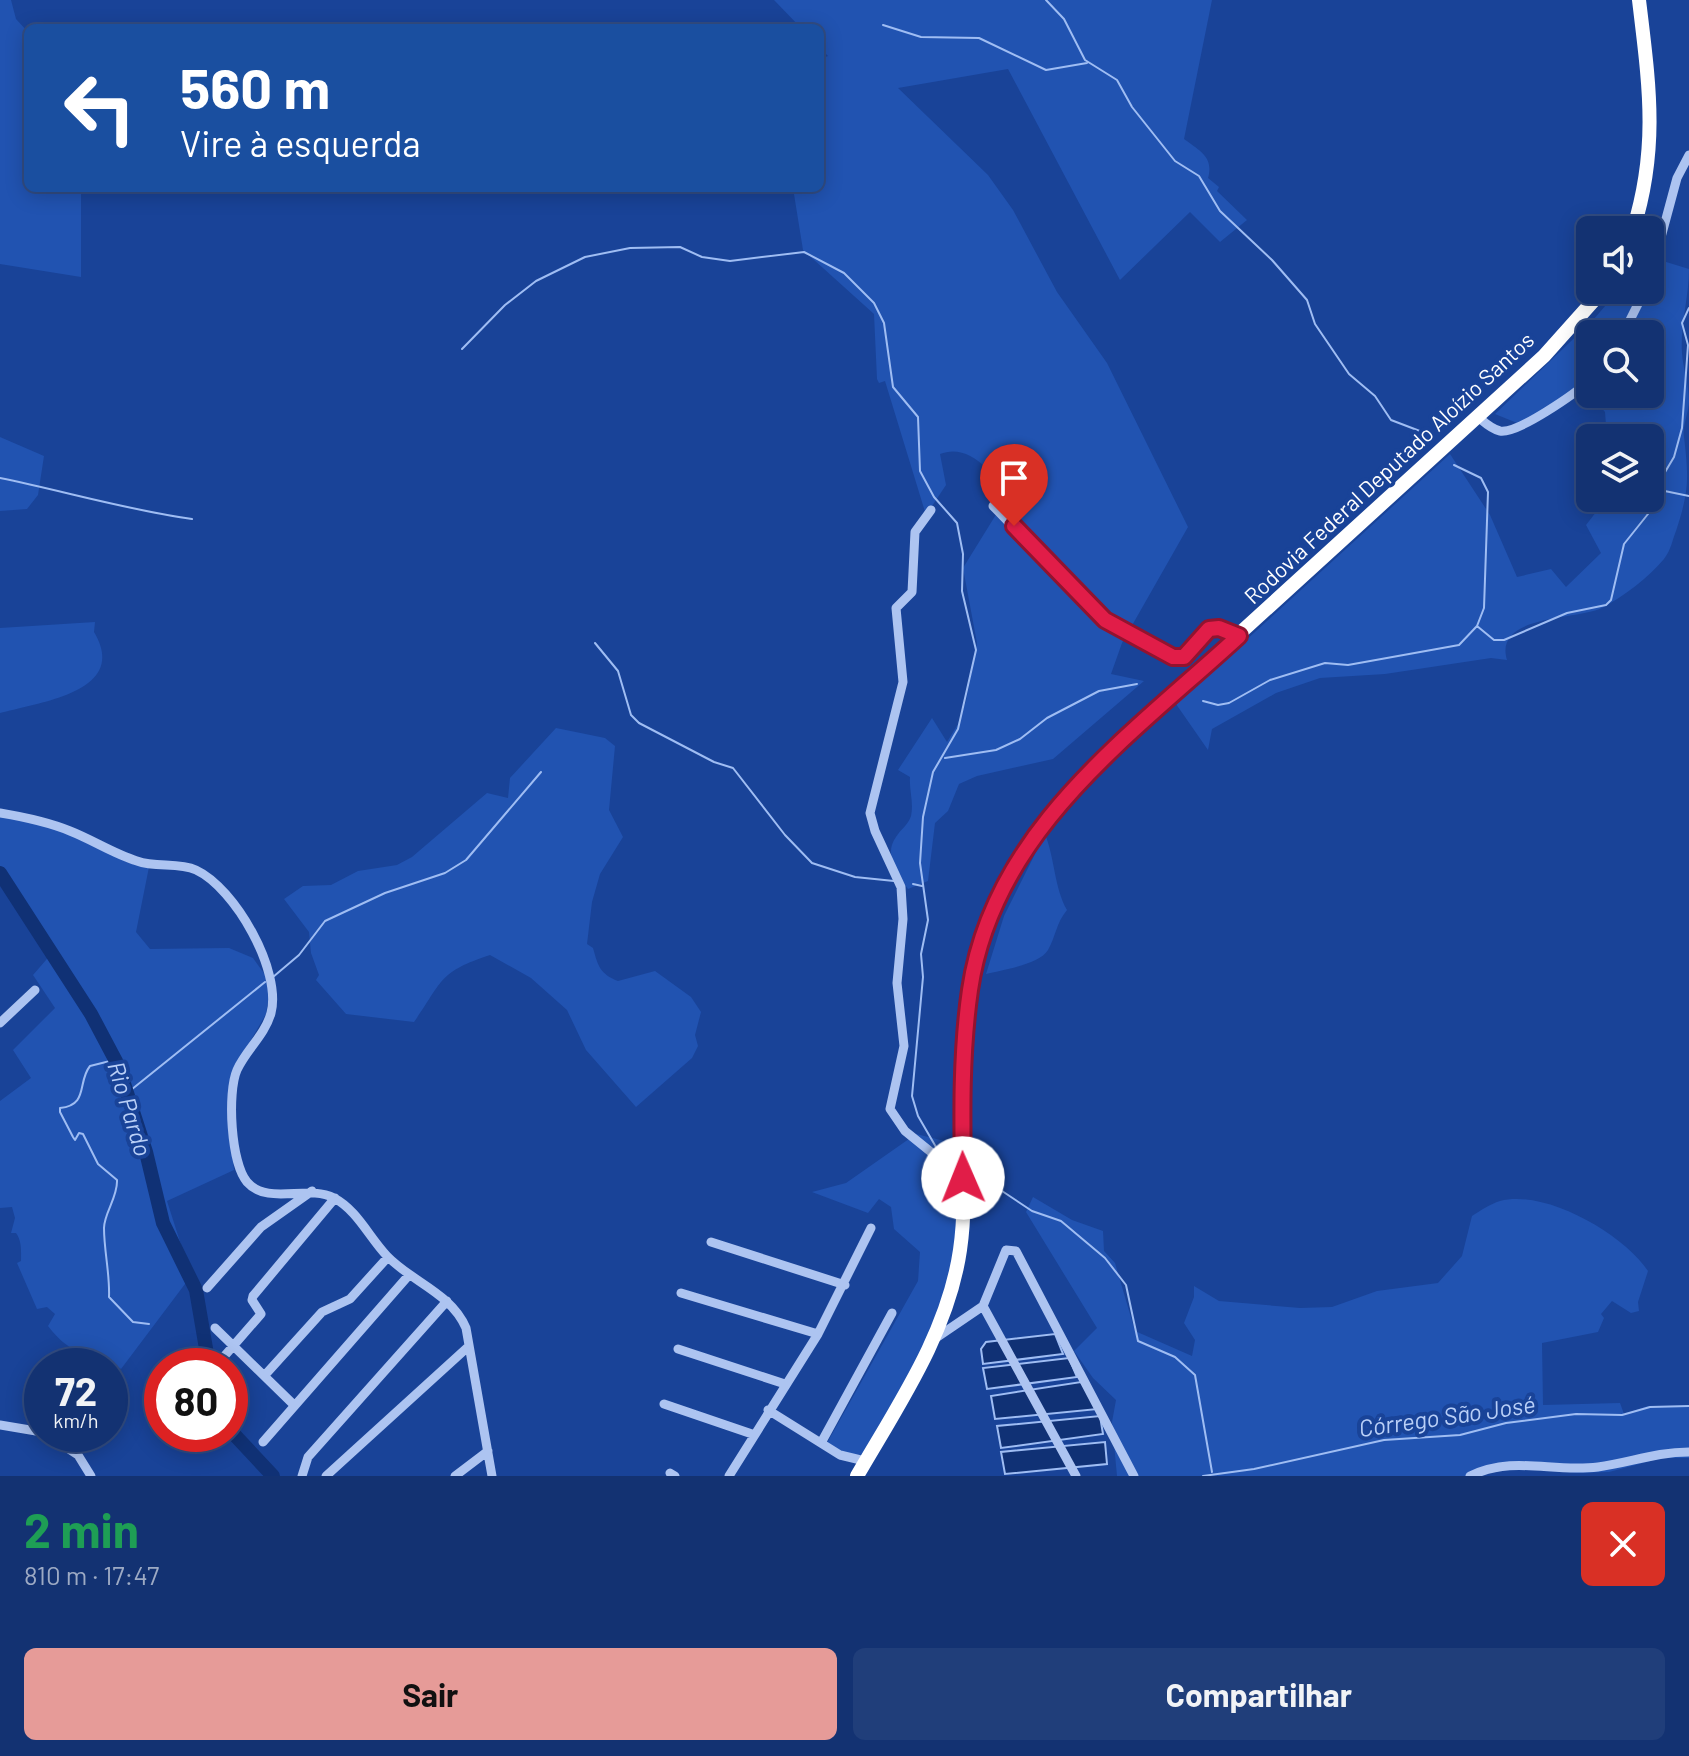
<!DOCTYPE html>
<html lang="pt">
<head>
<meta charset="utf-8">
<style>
	body { margin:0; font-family:Barlow,sans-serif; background:#203e7a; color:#f1f3f6; height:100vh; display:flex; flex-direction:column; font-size:30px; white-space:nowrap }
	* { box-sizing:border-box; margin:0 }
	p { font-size:26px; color:#9daac4 }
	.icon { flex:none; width:44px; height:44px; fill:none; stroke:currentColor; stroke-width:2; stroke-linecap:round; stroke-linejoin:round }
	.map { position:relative; height:1476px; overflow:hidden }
	.panel { display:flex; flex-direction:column; background:#133272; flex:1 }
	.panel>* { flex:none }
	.top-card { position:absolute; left:24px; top:24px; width:800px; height:168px; border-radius:12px; box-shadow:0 4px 20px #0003,0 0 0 2px #324d84; background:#1a4fa0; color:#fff; overflow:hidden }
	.fabs { position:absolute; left:1576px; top:216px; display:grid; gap:16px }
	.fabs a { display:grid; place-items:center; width:88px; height:88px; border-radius:12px; background:#133272; box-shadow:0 4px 20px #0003,0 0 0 2px #324d84; font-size:40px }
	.speed { position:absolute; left:24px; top:1348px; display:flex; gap:16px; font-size:40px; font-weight:700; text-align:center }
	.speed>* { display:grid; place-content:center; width:104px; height:104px; border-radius:50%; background:#133272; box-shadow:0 4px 20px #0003,0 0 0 2px #324d84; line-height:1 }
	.speed small { font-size:20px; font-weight:400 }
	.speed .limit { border:12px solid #d22; background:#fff; color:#111 }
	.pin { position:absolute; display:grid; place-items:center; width:68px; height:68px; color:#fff; margin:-82px -34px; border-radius:50% 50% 50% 0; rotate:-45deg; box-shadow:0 0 8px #0007 }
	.pin .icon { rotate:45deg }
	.me { position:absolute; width:88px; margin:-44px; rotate:359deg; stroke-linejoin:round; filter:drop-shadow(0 0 6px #0008) }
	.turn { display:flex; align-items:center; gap:28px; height:168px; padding:0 24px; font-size:36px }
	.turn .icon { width:104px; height:104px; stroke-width:2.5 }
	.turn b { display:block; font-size:56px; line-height:68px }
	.round { display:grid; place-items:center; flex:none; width:84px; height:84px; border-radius:12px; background:#203e7a }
	.head { display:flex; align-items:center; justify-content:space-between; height:136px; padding:0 24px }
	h1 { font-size:48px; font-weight:700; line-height:60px; color:#1e9e55 }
	.button { display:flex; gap:16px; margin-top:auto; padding:16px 24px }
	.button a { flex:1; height:92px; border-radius:12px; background:#e69b98; color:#111; font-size:32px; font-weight:700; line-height:92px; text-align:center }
	.button a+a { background:#203e7a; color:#f1f3f6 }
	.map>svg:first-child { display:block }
	.green { fill:#2153b1; fill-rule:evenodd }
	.water { fill:#103175; stroke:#9fbdf3; stroke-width:2 }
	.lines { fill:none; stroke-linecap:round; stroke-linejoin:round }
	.stream { stroke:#9fbdf3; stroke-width:2 }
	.river { stroke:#103175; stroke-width:14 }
	.minor { stroke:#adc4f1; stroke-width:9 }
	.highway { stroke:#fff; stroke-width:14 }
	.route-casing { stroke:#92132f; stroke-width:20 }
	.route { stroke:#e11d48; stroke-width:14 }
	.labels { text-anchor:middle; stroke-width:8; stroke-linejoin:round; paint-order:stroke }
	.street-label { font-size:22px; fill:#fff; stroke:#194398 }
	.water-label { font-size:24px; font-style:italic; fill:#b9cff7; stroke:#194398 }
</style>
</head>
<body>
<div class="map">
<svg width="1689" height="1476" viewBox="0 0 1689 1476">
	<rect width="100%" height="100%" fill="#194398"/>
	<path class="green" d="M0,0H11L16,19L28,32V188H81V277L0,264Z
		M774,0H1212L1184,139C1200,151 1214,157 1208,178L1219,187L1217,191L1247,220L1220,242L1190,212L1120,280L1008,69L898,88L988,175L1013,210L1057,292L1107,363L1188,527L1122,643L1111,674L1144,681L1053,759L977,776L959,784L948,811L935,823L928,881L908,889C898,873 883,855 896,837C901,829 908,825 911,816C914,803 909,790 910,777L898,770L932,718L947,742L958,724L966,701L977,643L963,568L1005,500C997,474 969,442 940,454L946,485L926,515L885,381L879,383L877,379L874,314L803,250L793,188H820V59L828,56L820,48V28H801Z
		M1650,257L1689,269C1689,298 1680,324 1682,353C1683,369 1689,384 1689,401C1689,412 1682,426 1684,437C1689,479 1689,491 1676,531C1672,541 1671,550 1664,559C1648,578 1624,596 1602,608C1578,620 1493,614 1507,660L1491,658L1385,674L1320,678L1276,693L1212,729L1208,750L1176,704L1450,454L1490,515L1517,577L1551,569L1566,587L1601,553L1586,525L1600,507L1592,498H1650V438H1607L1605,412L1587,391L1522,425L1495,414L1593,320L1619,290H1650ZM1590,334H1650V394H1590Z
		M0,437L44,456L38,495L27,509L0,511Z
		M95,622L94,632C130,692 39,702 0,713V628Z
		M556,728L605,738L615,746L609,810L623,837L600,874L592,902L587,944L593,948C598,966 600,974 618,981L655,971L691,997L701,1012L695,1035L698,1046L692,1058L636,1107L586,1050L567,1010L531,978L490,955C438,972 443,981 414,1022L346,1014L316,980L319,975L311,953L309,932L284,899L303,886L331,885L358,871L397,865L412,857L487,793L508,798L510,778Z
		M0,815L61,829L149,867L136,932L150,949L229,948L253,958L271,983L266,1014L232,1073L227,1105L234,1170L167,1201L191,1276L121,1369C88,1347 76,1362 48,1326L55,1314L47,1307L37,1309L17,1263L21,1261C21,1251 22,1241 16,1233H11L15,1218L12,1207L0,1208V1101L31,1078L13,1050L55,1008L33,975L53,952L26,918L0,874Z
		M1045,834C1055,859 1054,887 1067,910C1056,923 1056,936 1048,950C1040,964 1003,970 986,974L1004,916Z
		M916,1134L965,1146L950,1287L920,1359L864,1455L845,1454L827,1443L918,1281L920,1252L894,1229L891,1207L879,1199L868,1213L812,1192L846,1183Z
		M1033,1197L1072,1220L1103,1231L1104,1251L1115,1263L1135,1331L1192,1356L1195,1340L1184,1323L1194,1297V1286L1219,1301L1300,1308L1332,1307L1377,1291L1438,1283L1462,1256L1472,1216C1480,1211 1490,1204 1500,1201C1546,1189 1623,1234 1648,1271L1638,1302L1639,1311L1631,1313L1612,1301L1601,1314L1604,1318L1598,1332L1542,1343L1543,1405L1620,1403L1624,1414L1648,1406L1689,1407V1458H1662L1609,1472L1576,1473L1512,1466L1476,1476H1117L1112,1422L1116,1400L1093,1378L1074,1351L1097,1328L1026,1212Z"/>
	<path class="water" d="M1055,1334L1063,1354L983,1364L981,1349L986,1342Z
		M1069,1358L1077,1377L987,1389L983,1368Z
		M1081,1382L1098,1409L995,1419L991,1396Z
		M1100,1416L1103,1434L1001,1448L997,1426Z
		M1105,1442L1107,1464L1005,1474L1001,1452Z"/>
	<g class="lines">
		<path class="stream" d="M1046,0L1064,19L1085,60L1117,80L1132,107L1175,161L1199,176L1220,211L1272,260L1307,300L1315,324L1349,374L1375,396L1391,420L1425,433
			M883,25L921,37L979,38L1046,70L1087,63
			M462,349L505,305L536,281L585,257L630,248L680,247L702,257L730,261L804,252L844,273L874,303L884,323L893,387L918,417L920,471L934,497L957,523L963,554L962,591L976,650L958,729L933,772L923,817L920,863L928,920L921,954L923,977L912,1096L918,1116L936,1147
			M0,478C64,491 127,510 192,519
			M1655,489L1689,496
			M1477,626L1494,640H1504L1567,613L1606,605L1611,600L1624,544L1652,509L1655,489L1674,457L1682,428L1688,345L1682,323L1689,308
			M595,643L618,671L631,715L639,723L714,762L733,768L785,835L812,863L855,877L894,881
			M1203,701L1218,705L1229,703L1270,680L1325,663L1348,665L1459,645L1477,626L1484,608L1488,492L1481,478L1454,465
			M945,758L996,750L1020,739L1047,718L1099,691L1137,684
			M913,884L922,886
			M273,977L299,955L325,921L385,893L445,873L466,860L541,772
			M113,1055L110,1061L90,1066C77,1082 89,1105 60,1108V1112L73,1137L75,1140L79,1133L83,1134L98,1164L117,1180C118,1197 104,1213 104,1228C104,1251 110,1274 109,1297L133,1322L149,1324
			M126,1094L265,982
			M987,1181L1032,1211L1061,1221L1105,1258L1126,1285L1138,1341L1175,1357L1195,1375L1212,1472
			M1203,1476L1254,1469L1384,1440L1460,1435L1506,1423L1576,1414L1622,1415L1650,1407L1689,1406"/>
		<path class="river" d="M0,873L91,1014L118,1065L146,1152L163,1223L196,1290L209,1366
			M230,1430L273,1476"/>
		<path class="minor" d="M1650,278L1677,178L1689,155
			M1623,334L1645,290
			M1478,417C1484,422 1491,429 1500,431C1518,434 1576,393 1590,380
			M993,506C1050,563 1099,630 1177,658L1184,657L1209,629L1219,628L1239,636
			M931,510L915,532L912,592L896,608L903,682L870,813L875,831L901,887L903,919L897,983L904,1046L890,1109L905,1131L963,1178
			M0,813C24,817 48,822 70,831C93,840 114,854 137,861C156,868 178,862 196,870C235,888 282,971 271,1013C265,1035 246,1050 237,1070C227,1093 231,1163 247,1182C268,1206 308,1184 334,1198C357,1210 369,1237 387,1256C412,1282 451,1293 466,1328L492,1476
			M0,1023L35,990
			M711,1242L845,1285
			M207,1288L261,1227L312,1191
			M681,1293L818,1334
			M983,1306L1076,1476
			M215,1328L294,1405
			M933,1340L983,1306L1006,1250L1016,1251L1134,1476
			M678,1349L785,1384
			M221,1360L261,1314L252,1300L253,1296L335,1198
			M265,1375L322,1312L350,1299L388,1257
			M664,1404L752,1434
			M768,1410L840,1455L865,1461
			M0,1425L42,1432
			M46,1434L78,1455L91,1476
			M263,1442L409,1275
			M821,1443L892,1313
			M670,1473L675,1476
			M302,1476L308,1457L447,1301
			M326,1476L469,1346
			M455,1476L488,1451
			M729,1476L818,1334L871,1228
			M1470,1476C1515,1455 1551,1473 1598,1467C1629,1463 1656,1452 1689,1452"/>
		<path class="highway" d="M1633,230C1659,147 1649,84 1639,0
			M857,1476C898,1405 948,1333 960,1250C968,1196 960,1141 962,1086C966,949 993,880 1082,777L1544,356L1603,290"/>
	</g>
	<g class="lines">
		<defs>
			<path id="route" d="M963,1178C962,1115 961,1052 970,990C993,831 1129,737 1239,636L1219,628L1209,629L1184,657H1173L1105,620L1014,526"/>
		</defs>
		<use href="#route" class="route-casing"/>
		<use href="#route" class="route"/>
	</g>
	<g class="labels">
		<g class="street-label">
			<text transform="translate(1389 468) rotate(-43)" y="8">Rodovia Federal Deputado Aloízio Santos</text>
		</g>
		<g class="water-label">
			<text transform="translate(129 1109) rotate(73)" y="8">Rio Pardo</text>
			<text transform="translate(1447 1417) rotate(-8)" y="8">Córrego São José</text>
		</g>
	</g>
</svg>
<div class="fabs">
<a><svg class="icon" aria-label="sound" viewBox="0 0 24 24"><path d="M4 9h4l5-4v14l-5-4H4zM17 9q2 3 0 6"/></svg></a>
<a><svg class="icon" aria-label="search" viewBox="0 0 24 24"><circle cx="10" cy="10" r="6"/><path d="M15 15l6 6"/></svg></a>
<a><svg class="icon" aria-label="layers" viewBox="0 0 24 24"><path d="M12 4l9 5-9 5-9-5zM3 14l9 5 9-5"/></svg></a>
</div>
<div class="speed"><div>72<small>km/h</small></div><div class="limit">80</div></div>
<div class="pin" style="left:1014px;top:526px;background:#d93025"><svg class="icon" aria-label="arrive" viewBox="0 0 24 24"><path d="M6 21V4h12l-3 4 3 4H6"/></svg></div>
<svg class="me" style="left:963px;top:1178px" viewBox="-20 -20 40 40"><circle r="19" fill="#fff"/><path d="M0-13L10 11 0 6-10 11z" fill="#e11d48"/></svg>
<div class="top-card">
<div class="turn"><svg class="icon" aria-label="left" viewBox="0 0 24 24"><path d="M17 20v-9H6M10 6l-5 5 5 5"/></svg><div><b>560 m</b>Vire à esquerda</div></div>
</div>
</div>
<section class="panel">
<div class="head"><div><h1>2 min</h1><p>810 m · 17:47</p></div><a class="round" style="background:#d93025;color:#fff"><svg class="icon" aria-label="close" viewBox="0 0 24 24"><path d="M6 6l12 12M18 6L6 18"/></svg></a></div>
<div class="button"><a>Sair</a><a>Compartilhar</a></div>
</section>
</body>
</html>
